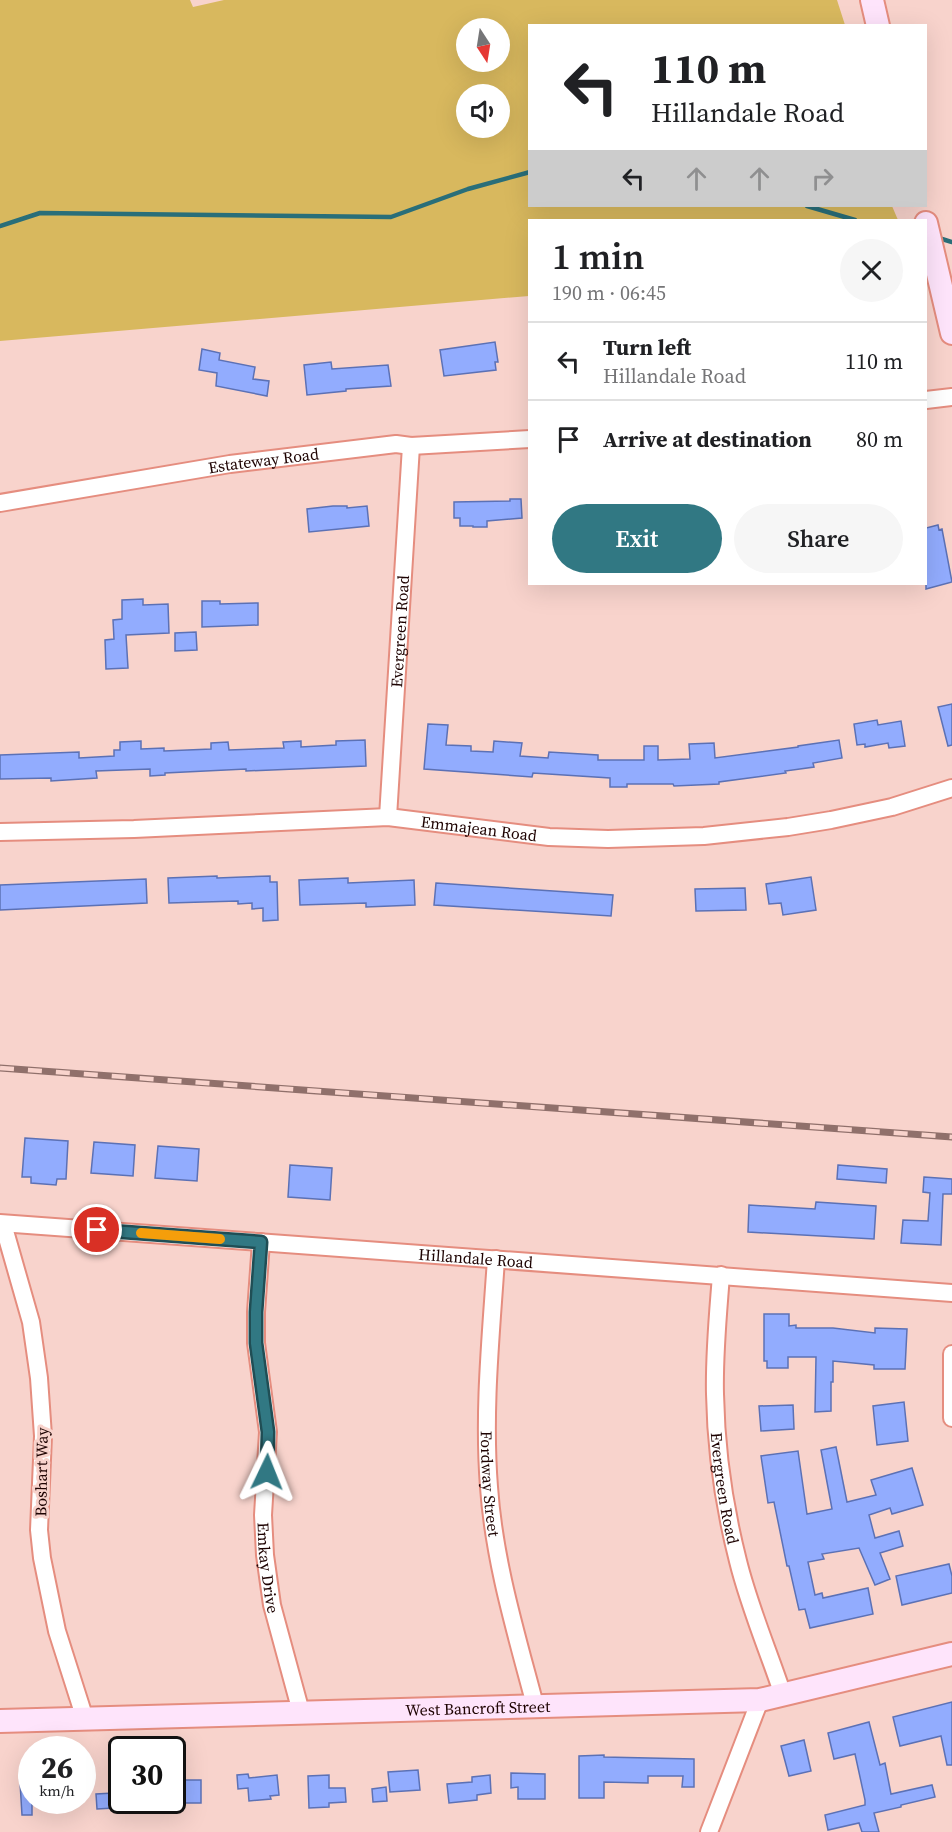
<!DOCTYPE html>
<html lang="en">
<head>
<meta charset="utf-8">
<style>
	body { margin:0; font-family:"Source Serif 4",serif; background:#f6f6f6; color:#202124; height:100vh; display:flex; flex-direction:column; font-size:22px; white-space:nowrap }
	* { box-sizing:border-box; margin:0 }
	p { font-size:20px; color:#757577 }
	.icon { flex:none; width:33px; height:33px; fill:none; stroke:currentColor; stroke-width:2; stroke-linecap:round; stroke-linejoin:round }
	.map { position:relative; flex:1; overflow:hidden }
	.sheet { position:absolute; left:528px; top:219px; width:399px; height:366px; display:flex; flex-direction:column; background:#fff; border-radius:0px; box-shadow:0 6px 24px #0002 }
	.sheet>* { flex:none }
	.hud { position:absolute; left:528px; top:24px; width:399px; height:183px; border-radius:0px; box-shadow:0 6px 24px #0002; background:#fff; color:#202124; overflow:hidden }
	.needle { width:39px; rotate:168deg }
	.controls { position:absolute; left:456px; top:18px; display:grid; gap:12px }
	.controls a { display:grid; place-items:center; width:54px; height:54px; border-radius:50%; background:#fff; box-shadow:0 6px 24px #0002; font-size:30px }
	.speed { position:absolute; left:18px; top:1736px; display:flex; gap:12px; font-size:30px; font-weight:700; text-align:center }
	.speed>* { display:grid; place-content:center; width:78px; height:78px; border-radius:50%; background:#fff; box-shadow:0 6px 24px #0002; line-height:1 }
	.speed small { font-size:15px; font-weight:400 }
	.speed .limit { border:3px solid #111; border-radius:9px; background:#fff; color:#111 }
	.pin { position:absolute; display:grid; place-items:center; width:51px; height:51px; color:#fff; margin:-26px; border:3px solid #fff; border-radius:50%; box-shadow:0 2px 6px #0007 }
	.me { position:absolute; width:66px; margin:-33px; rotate:2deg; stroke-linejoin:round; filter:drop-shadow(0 0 4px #0008) }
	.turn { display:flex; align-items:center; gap:21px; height:126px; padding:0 24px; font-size:27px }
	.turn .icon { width:78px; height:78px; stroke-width:2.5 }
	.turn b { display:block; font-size:42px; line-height:51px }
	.lanes { display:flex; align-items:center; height:57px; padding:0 24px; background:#0003; justify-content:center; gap:30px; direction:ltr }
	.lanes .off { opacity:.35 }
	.round { display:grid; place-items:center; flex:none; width:63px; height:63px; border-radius:32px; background:#f6f6f6 }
	.headline { display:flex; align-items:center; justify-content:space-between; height:102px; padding:0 24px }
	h1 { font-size:36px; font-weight:600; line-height:45px }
	.action { display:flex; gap:12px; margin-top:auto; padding:12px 24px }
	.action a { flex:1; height:69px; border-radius:36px; background:#317883; color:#fff; font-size:24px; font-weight:600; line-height:69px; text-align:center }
	.action a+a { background:#f6f6f6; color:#202124 }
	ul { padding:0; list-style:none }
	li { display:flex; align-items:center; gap:18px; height:78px; padding:0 24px; border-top:2px solid #e0e0e0 }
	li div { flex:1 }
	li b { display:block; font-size:22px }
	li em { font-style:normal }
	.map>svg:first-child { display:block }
	.green { fill:#d8b85e; fill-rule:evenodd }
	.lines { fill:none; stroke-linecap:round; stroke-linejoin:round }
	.stream { stroke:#296e79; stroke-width:4.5 }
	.building { fill:#92acfe; stroke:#5c71b5; stroke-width:1.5 }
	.street-casing { stroke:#e58d7f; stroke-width:20 }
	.secondary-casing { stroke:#e58d7f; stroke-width:26 }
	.street { stroke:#fff; stroke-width:16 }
	.secondary { stroke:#fee4fb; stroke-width:22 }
	.rail-casing { stroke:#90706b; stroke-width:7 }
	.rail { stroke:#f8d3cc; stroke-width:4.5; stroke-dasharray:14; stroke-linecap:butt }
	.route-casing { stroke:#204e55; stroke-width:15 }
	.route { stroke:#317883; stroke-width:10 }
	.slow { stroke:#f59e0b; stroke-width:10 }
	.labels { text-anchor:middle; stroke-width:6; stroke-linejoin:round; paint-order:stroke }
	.street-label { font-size:16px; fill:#1d0201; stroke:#f8d3cc }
</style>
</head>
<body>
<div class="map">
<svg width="952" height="1832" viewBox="0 0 952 1832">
	<rect width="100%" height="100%" fill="#f8d3cc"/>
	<path class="green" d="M0,0H190L193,7L224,0H837L845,25L530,26V206H892L898,220H530L529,296L0,341ZM466,28H500V62H466ZM466,94H500V128H466Z"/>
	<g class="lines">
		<path class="stream" d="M807,206L855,220
			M0,226L40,213L391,217L468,189L530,172
			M942,239L952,242"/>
	</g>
	<path class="building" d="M495,342L498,362H495L496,370L444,376L440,350Z
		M202,349L220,353L219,360L255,367L253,379L269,381L267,396L216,386L217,373L199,370Z
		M331,362L332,369L388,365L391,386L346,389V391L307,395L304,365Z
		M510,499H521L522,518L487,521V527H473V526H460V518H454V502L510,501Z
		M333,506H347V508L367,506L369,526L309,532L307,509Z
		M938,525L939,530L942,529L952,582L926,589V528Z
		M143,599V605L168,604L169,633L126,635L128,668L106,669L105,640L114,639L113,620L122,619V600Z
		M202,601H220V604L258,603V625L202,627Z
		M196,632L197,650L175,651V633Z
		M952,704V745L948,746L938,707Z
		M877,720L878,725L901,721L905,746L889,748L888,743L865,747V744L857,745L854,724Z
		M428,724L448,725L446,745L471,746V751L493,752L494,741L522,743L520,756L548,758L549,752L598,755V760H644V746H658V760L690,759L689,744L714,743L715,758L798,747V746L839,740L842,758L813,763L814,767L785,771L786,773L719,782V784L674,786L673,784H627V787H610V778L533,773L532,777L424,769Z
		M365,740L366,766L246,771V769L165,773V775L150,776V769L96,771L97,778L51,781V778L0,779V755L79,752V758L114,756V750H120V742L141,741V749L164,748V751L211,749V743L228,742L229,750L284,748L283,742L301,741V747L336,745V741Z
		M217,876V878L270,876V882H277L278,920L263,921V908L252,909V903L238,904V901L169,903L168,878Z
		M811,877L816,910L783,915L781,903L769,904L766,884Z
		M348,878V883L414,880L415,905L366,907V903L300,905L299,880Z
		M146,879L147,903L0,910V885Z
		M436,883L613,895L611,916L434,905Z
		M745,888L746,910L696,911L695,889Z
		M25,1138L68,1141L66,1179H57L56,1185L31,1183V1177H22Z
		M94,1142L135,1145L133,1176L91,1173Z
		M158,1146L199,1149L197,1181L155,1178Z
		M290,1165L332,1168L330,1200L288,1197Z
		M838,1165L887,1169L886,1183L837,1179Z
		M924,1177L952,1179V1194H943L941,1245L901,1243L903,1220L928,1221L930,1193L923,1192Z
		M816,1202L876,1206L874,1239L748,1232L749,1205L815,1209Z
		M764,1314H789V1326L796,1325V1328H833L875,1333V1328L907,1329L905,1369H874V1365L833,1361V1382H831V1411L815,1412L816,1357H788V1368H767V1361H764Z
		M904,1402L908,1441L877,1445L873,1406Z
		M793,1405L794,1429L761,1431L759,1406Z
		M836,1447L847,1502L876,1495L871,1480L912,1468L923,1505L892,1514L890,1508L869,1515L875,1538L899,1531L903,1546L880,1553L890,1579L875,1585L859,1548L822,1554L824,1559L808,1562L815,1595L822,1593L823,1598L868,1588L873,1614L810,1628L805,1609L799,1610L789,1566H787L774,1502L768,1503L761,1456L798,1451L807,1514L832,1509L821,1450Z
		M949,1564L952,1576V1593L902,1605L896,1576Z
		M952,1702V1765H947L941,1736L900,1746L893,1717Z
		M869,1722L880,1765L885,1763L891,1794L932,1785L935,1797L901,1805V1807L874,1813L879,1832H862L859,1823L828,1830L825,1815L865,1805V1800L855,1754L834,1759L828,1733Z
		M804,1740L811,1771L789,1776L781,1746Z
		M604,1755V1757L694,1759V1787H682L683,1776H648V1783L604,1782V1798H579V1756Z
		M418,1770L420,1790L390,1792L388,1772Z
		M511,1773L545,1774V1799H518V1787L511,1788Z
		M248,1774L249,1778L277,1775L279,1795L270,1796L271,1799L249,1801L248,1788L238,1789L237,1775Z
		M329,1775V1788H345L346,1802L329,1803V1807L309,1808L308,1776Z
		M490,1775L491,1793L477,1795V1800L449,1803L447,1784L472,1782V1777Z
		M172,1780H201V1803H172Z
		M32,1781V1815H22L20,1782Z
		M386,1787L387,1801L373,1802L372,1789Z
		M113,1793L114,1808L97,1809L96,1794Z"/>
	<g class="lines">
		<defs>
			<g id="street">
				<path d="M926,400L952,397"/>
				<path id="s1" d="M0,503L230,464L396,444L411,446L530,439"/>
				<path id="s2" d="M388,817L411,446"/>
				<path id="s3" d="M0,832L134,829L388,817L549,837L608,839L704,836L788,827L831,820L892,807L952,788"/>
				<path id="s4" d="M0,1223L952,1293"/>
				<path d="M3,1224L31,1322L39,1378L43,1436L39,1530L42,1558L57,1631L85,1719"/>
				<path id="s5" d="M261,1242L256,1312V1343L268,1432L263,1515L265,1555L272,1605L301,1712"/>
				<path id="s6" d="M496,1259C491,1335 483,1411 489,1487C494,1561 516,1633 535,1705"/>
				<path id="s7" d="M721,1275C718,1315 714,1354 715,1394C716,1450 724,1506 738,1561C749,1606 768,1650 783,1695"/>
				<path d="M952,1354V1418"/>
				<path d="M709,1832L760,1700"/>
			</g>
			<g id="secondary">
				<path d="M872,0L878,26"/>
				<path d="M926,223L952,333"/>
				<path id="s8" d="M0,1721L760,1700L952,1654"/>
			</g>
		</defs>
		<use href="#street" class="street-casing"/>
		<use href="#secondary" class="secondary-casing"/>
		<use href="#street" class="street"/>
		<use href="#secondary" class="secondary"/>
		<defs>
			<path id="rail" d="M0,1068L952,1137"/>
		</defs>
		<use href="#rail" class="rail-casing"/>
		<use href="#rail" class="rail"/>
	</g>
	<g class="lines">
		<defs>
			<path id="route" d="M97,1230L261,1242L256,1312V1343L268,1432L267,1472"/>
		</defs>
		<use href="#route" class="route-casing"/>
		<use href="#route" class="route"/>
		<path class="slow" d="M141,1233L220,1239"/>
	</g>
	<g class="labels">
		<g class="street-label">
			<text dy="6" stroke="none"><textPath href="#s1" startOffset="267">Estateway Road</textPath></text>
			<text dy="6" stroke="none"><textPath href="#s2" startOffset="186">Evergreen Road</textPath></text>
			<text dy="6" stroke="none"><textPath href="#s3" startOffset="480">Emmajean Road</textPath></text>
			<text dy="6" stroke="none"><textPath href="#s4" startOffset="477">Hillandale Road</textPath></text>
			<text transform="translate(41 1472) rotate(-89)" y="6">Boshart Way</text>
			<text dy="6" stroke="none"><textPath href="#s6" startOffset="225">Fordway Street</textPath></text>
			<text dy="6" stroke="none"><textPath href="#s7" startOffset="214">Evergreen Road</textPath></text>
			<text dy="6" stroke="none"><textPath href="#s5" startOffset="327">Emkay Drive</textPath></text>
			<text dy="6" stroke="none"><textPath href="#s8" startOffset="478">West Bancroft Street</textPath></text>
		</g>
	</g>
</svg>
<div class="controls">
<a><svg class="needle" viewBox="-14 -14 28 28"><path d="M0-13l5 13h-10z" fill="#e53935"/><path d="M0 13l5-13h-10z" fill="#757577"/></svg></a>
<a><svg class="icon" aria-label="sound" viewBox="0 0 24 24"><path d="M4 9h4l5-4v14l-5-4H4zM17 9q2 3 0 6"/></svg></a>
</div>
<div class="speed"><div>26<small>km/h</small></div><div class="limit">30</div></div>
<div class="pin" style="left:97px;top:1230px;background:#d93025"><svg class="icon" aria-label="arrive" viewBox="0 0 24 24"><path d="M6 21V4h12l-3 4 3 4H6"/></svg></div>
<svg class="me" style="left:267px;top:1472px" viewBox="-20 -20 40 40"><path d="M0-17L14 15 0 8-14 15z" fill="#317883" stroke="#fff" stroke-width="4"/></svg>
<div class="hud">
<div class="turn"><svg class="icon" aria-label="left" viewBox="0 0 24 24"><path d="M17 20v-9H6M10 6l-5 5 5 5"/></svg><div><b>110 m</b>Hillandale Road</div></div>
<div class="lanes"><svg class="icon" aria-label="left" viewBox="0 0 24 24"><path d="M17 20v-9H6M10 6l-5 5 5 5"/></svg><svg class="icon off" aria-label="ahead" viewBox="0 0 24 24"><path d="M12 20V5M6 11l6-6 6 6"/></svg><svg class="icon off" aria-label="ahead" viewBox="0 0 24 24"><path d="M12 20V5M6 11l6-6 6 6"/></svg><svg class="icon off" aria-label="right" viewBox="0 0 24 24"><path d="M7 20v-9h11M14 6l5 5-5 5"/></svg></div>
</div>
<section class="sheet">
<div class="headline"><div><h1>1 min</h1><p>190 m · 06:45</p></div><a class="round"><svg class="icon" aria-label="close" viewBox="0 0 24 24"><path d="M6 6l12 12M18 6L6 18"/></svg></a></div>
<ul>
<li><svg class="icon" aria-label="left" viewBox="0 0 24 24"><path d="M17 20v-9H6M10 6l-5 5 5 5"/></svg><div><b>Turn left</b><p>Hillandale Road</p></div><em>110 m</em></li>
<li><svg class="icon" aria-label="arrive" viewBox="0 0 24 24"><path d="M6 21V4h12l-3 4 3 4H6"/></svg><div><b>Arrive at destination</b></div><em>80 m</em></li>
</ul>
<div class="action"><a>Exit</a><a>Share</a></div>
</section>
</div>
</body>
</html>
